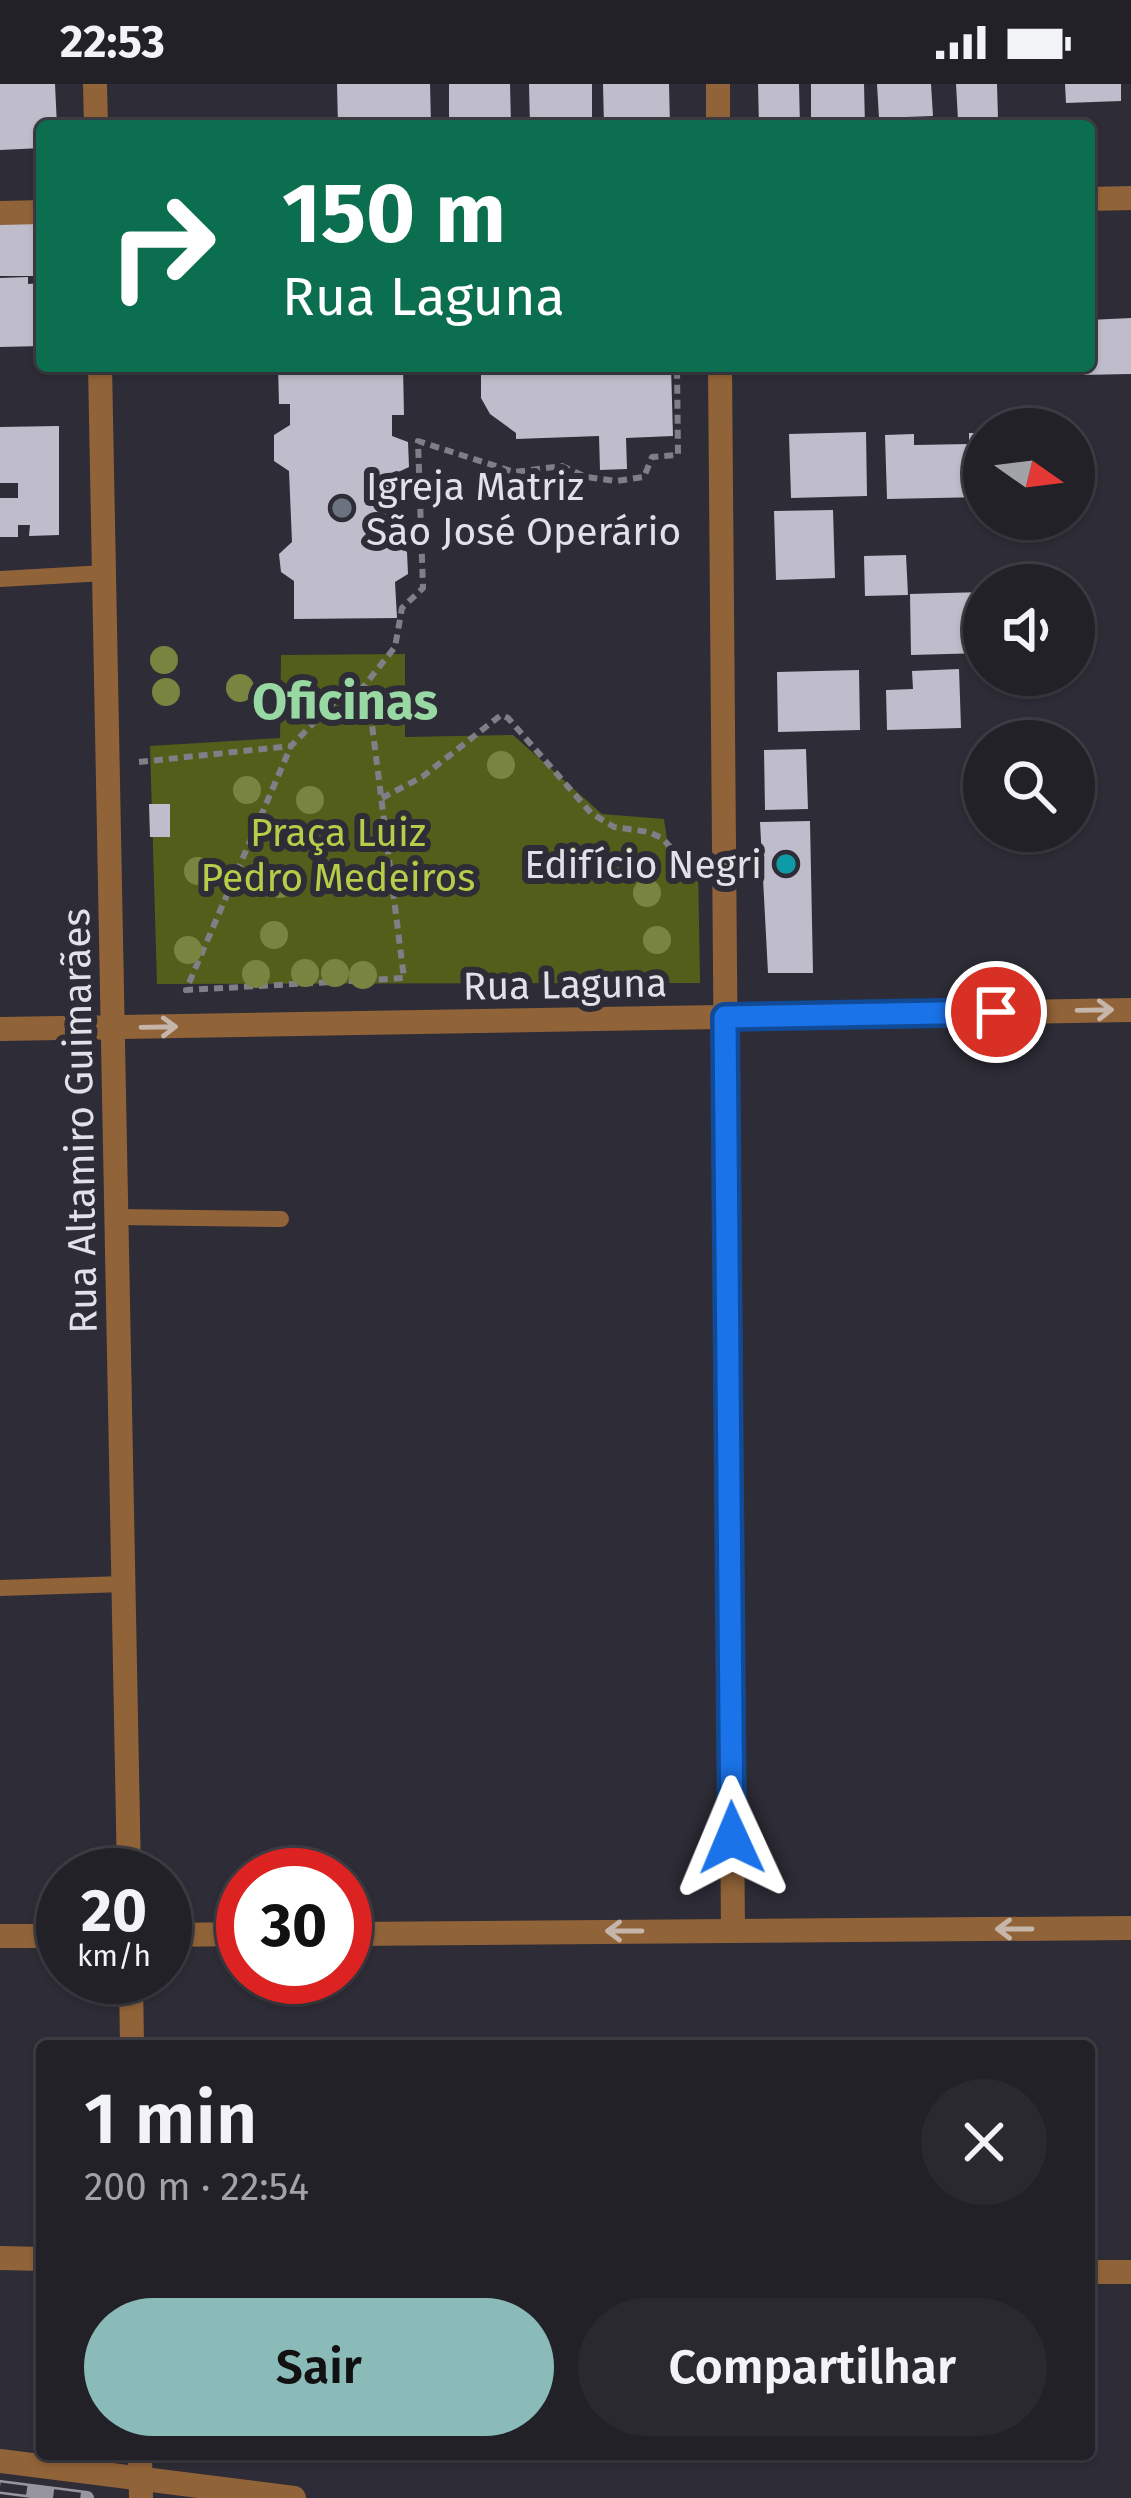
<!DOCTYPE html>
<html lang="pt">
<head>
<meta charset="utf-8">
<style>
	body { margin:0; font-family:"Fira Sans",sans-serif; background:#2a2930; color:#f1f3f6; height:100vh; display:flex; flex-direction:column; font-size:45px; white-space:nowrap }
	* { box-sizing:border-box; margin:0 }
	p { font-size:39px; color:#a2a3a8 }
	.icon { flex:none; width:66px; height:66px; fill:none; stroke:currentColor; stroke-width:2; stroke-linecap:round; stroke-linejoin:round }
	.map { position:relative; flex:1; overflow:hidden }
	.sheet { position:absolute; left:36px; top:1956px; width:1059px; height:420px; display:flex; flex-direction:column; background:#222128; border-radius:12px; box-shadow:0 3px 9px #0004,0 0 0 3px #3f3e45 }
	.sheet>* { flex:none }
	.top-card { position:absolute; left:36px; top:36px; width:1059px; height:252px; border-radius:12px; box-shadow:0 3px 9px #0004,0 0 0 3px #3f3e45; background:#0b6e4f; color:#fff; overflow:hidden }
	.needle { width:78px; rotate:104deg }
	.buttons { position:absolute; left:963px; top:324px; display:grid; gap:24px }
	.buttons a { display:grid; place-items:center; width:132px; height:132px; border-radius:50%; background:#222128; box-shadow:0 3px 9px #0004,0 0 0 3px #3f3e45; font-size:60px }
	.speed { position:absolute; left:36px; top:1764px; display:flex; gap:24px; font-size:60px; font-weight:700; text-align:center }
	.speed>* { display:grid; place-content:center; width:156px; height:156px; border-radius:50%; background:#222128; box-shadow:0 3px 9px #0004,0 0 0 3px #3f3e45; line-height:1 }
	.speed small { font-size:30px; font-weight:400 }
	.speed .limit { border:18px solid #d22; background:#fff; color:#111 }
	.pin { position:absolute; display:grid; place-items:center; width:102px; height:102px; color:#fff; margin:-51px; border:6px solid #fff; border-radius:50%; box-shadow:0 3px 12px #0007 }
	.me { position:absolute; width:132px; margin:-66px; rotate:359deg; stroke-linejoin:round; filter:drop-shadow(0 0 9px #0008) }
	.turn { display:flex; align-items:center; gap:42px; height:252px; padding:0 48px; font-size:54px }
	.turn .icon { width:156px; height:156px; stroke-width:2.5 }
	.turn b { display:block; font-size:84px; line-height:102px }
	.round { display:grid; place-items:center; flex:none; width:126px; height:126px; border-radius:63px; background:#2a2930 }
	.headline { display:flex; align-items:center; justify-content:space-between; height:204px; padding:0 48px }
	h1 { font-size:72px; font-weight:600; line-height:90px }
	.cta { display:flex; gap:24px; margin-top:auto; padding:24px 48px }
	.cta a { flex:1; height:138px; border-radius:72px; background:#8bbbb9; color:#111; font-size:48px; font-weight:600; line-height:138px; text-align:center }
	.cta a+a { background:#2a2930; color:#f1f3f6 }
	.status { display:flex; justify-content:space-between; align-items:center; height:84px; padding:0 60px; background:#222128; direction:ltr }
	.status svg { height:33px; fill:currentColor }
	.map>svg:first-child { display:block }
	.green { fill:#535e1b }
	.building { fill:#bfbdcb }
	.lines { fill:none; stroke-linecap:round; stroke-linejoin:round }
	.path { stroke:#807e87; stroke-width:6; stroke-dasharray:9 6; stroke-linecap:butt }
	.service { stroke:#916338; stroke-width:16 }
	.minor { stroke:#916338; stroke-width:24 }
	.tertiary { stroke:#916338; stroke-width:24 }
	.rail-casing { stroke:#97969e; stroke-width:14 }
	.rail { stroke:#2e2c36; stroke-width:9; stroke-dasharray:27; stroke-linecap:butt }
	.tree { fill:#798440 }
	.oneway { stroke:#c6b5aa }
	.route-casing { stroke:#114b97; stroke-width:30 }
	.route { stroke:#1a73e8; stroke-width:21 }
	.worship-dot { fill:#6b7280; stroke:#2e2c36; stroke-width:4.5 }
	.culture-dot { fill:#0f9aa8; stroke:#2e2c36; stroke-width:4.5 }
	.labels { text-anchor:middle; stroke-width:12; stroke-linejoin:round; paint-order:stroke }
	.poi-label { font-size:39px; fill:#e2e1e8; stroke:#2e2c36; text-anchor:start }
	.park-label { font-size:39px; fill:#b7cc48; stroke:#2e2c36 }
	.street-label { font-size:39px; fill:#e2e1e8; stroke:#2e2c36 }
	.district-label { font-size:51px; font-weight:bold; fill:#98d8a2; stroke:#2e2c36 }
</style>
</head>
<body>
<div class="status"><b>22:53</b><svg viewBox="0 0 49 12"><path d="M0 12V9h3v3zM5 12V6h3v6zM10 12V3h3v9zM15 12V0h3v12zM26 1h20v11H26zM47 4h2v5h-2z"/></svg></div>
<div class="map">
<svg width="1131" height="2414" viewBox="0 0 1131 2414">
	<rect width="100%" height="100%" fill="#2e2c36"/>
	<path class="green" d="M405,570V653L513,651L602,730L664,735L670,776L698,779L700,899L157,900L150,662L280,654L281,571Z"/>
	<path class="building" d="M0,0H55L57,42H42V64L0,66Z
		M337,0H430L431,40L338,42Z
		M449,0H510L511,42H449Z
		M529,0H592V42H530Z
		M603,0H669L670,42H604Z
		M758,0H799L800,42H759Z
		M811,0H864L865,42H811Z
		M877,0H931L933,32L879,34Z
		M956,0H997L998,34L958,36Z
		M1065,0H1121V17L1066,19Z
		M0,134H42V192H0Z
		M28,193V200L42,199V262L0,263V194Z
		M1131,234V290L1080,291V282H1089V236Z
		M278,282H403L404,331H392V352L408,358L409,383L392,391L394,459L407,468L408,490L395,498L397,534L294,535V497L281,488L279,470L292,458L289,387L274,377V351L290,341V320H279Z
		M481,282H671L673,352L626,354L627,385L600,386L599,352L516,355V349L490,330L481,314Z
		M59,342V451L29,452L30,441H18V453H0V414H18V399H0V343Z
		M866,348L867,412L791,414L789,350Z
		M969,349H984V413L887,415L885,351L914,350V361L969,360Z
		M833,426L835,494L776,496L774,427Z
		M906,471L908,511L865,512L864,472Z
		M984,508V569L911,571L910,510Z
		M959,585L961,644L887,646L886,606L913,605L912,587Z
		M859,586L860,646L778,648L777,588Z
		M806,665L808,725L765,726L764,666Z
		M149,720H170V753H150Z
		M810,737L813,889H768L760,738Z"/>
	<g class="lines">
		<path class="path" d="M360,607L395,563L402,524L423,504L418,357L514,388L562,382L586,393L616,397L644,393L652,373L678,371L677,282
			M139,678L291,662L347,605H358L368,617L372,641L404,894L186,906L291,662
			M382,714L422,693L501,631L508,634L591,729L614,743L649,748L662,754L695,790"/>
		<path class="service" d="M0,495L105,489
			M117,1133L281,1135
			M0,1504L124,1500"/>
		<path class="minor" d="M718,0V42
			M1089,115L1131,114
			M0,129L42,128
			M720,282L733,1847
			M0,2174L42,2175
			M1089,2188H1131
			M0,2377L294,2414"/>
		<path class="tertiary" d="M95,0L96,42
			M100,282L129,1791
			M0,945L1131,926
			M345,1850L1131,1844
			M165,1851L243,1850
			M0,1852H63
			M131,1893L132,1962
			M140,2370L141,2414"/>
		<defs>
			<path id="rail" d="M0,2403L87,2414"/>
		</defs>
		<use href="#rail" class="rail-casing"/>
		<use href="#rail" class="rail"/>
	</g>
	<g class="tree">
		<circle cx="164" cy="576" r="14"/>
		<circle cx="240" cy="604" r="14"/>
		<circle cx="166" cy="608" r="14"/>
		<circle cx="501" cy="681" r="14"/>
		<circle cx="247" cy="706" r="14"/>
		<circle cx="310" cy="716" r="14"/>
		<circle cx="198" cy="787" r="14"/>
		<circle cx="280" cy="800" r="14"/>
		<circle cx="647" cy="809" r="14"/>
		<circle cx="274" cy="851" r="14"/>
		<circle cx="657" cy="856" r="14"/>
		<circle cx="188" cy="866" r="14"/>
		<circle cx="305" cy="889" r="14"/>
		<circle cx="335" cy="889" r="14"/>
		<circle cx="256" cy="890" r="14"/>
		<circle cx="363" cy="891" r="14"/>
	</g>
	<defs><path id="oneway-shaft" d="M-6 0H5M1.5-3L5.5 0L1.5 3" fill="none" stroke-width="1.6" stroke-linecap="round" stroke-linejoin="round" transform="scale(3)"/></defs>
	<g class="oneway">
		<use href="#oneway-shaft" transform="translate(1095 926) rotate(-1)"/>
		<use href="#oneway-shaft" transform="translate(159 943) rotate(-1)"/>
		<use href="#oneway-shaft" transform="translate(1014 1845) rotate(180)"/>
		<use href="#oneway-shaft" transform="translate(624 1847) rotate(180)"/>
	</g>
	<g class="lines">
		<defs>
			<path id="route" d="M732,1754L725,933L996,928"/>
		</defs>
		<use href="#route" class="route-casing"/>
		<use href="#route" class="route"/>
	</g>
	<circle class="worship-dot" cx="342" cy="424" r="12"/>
	<circle class="culture-dot" cx="786" cy="780" r="12"/>
	<g class="labels">
		<g class="poi-label">
			<text x="366" y="416">Igreja Matriz<tspan x="366" dy="45">São José Operário</tspan></text>
			<text x="762" y="794" text-anchor="end">Edifício Negri</text>
		</g>
		<g class="park-label">
			<text x="338" y="762">Praça Luiz<tspan x="338" dy="45">Pedro Medeiros</tspan></text>
		</g>
		<g class="street-label">
			<text transform="translate(565 900) rotate(-1)" y="14">Rua Laguna</text>
			<text transform="translate(79 1037) rotate(-91)" y="14">Rua Altamiro Guimarães</text>
		</g>
		<g class="district-label">
			<text x="345" y="635">Oficinas</text>
		</g>
	</g>
</svg>
<div class="buttons">
<a><svg class="needle" viewBox="-14 -14 28 28"><path d="M0-13l5 13h-10z" fill="#e53935"/><path d="M0 13l5-13h-10z" fill="#a2a3a8"/></svg></a>
<a><svg class="icon" aria-label="sound" viewBox="0 0 24 24"><path d="M4 9h4l5-4v14l-5-4H4zM17 9q2 3 0 6"/></svg></a>
<a><svg class="icon" aria-label="search" viewBox="0 0 24 24"><circle cx="10" cy="10" r="6"/><path d="M15 15l6 6"/></svg></a>
</div>
<div class="speed"><div>20<small>km/h</small></div><div class="limit">30</div></div>
<div class="pin" style="left:996px;top:928px;background:#d93025"><svg class="icon" aria-label="arrive" viewBox="0 0 24 24"><path d="M6 21V4h12l-3 4 3 4H6"/></svg></div>
<svg class="me" style="left:732px;top:1754px" viewBox="-20 -20 40 40"><path d="M0-17L14 15 0 8-14 15z" fill="#1a73e8" stroke="#fff" stroke-width="4"/></svg>
<div class="top-card">
<div class="turn"><svg class="icon" aria-label="right" viewBox="0 0 24 24"><path d="M7 20v-9h11M14 6l5 5-5 5"/></svg><div><b>150 m</b>Rua Laguna</div></div>
</div>
<section class="sheet">
<div class="headline"><div><h1>1 min</h1><p>200 m · 22:54</p></div><a class="round"><svg class="icon" aria-label="close" viewBox="0 0 24 24"><path d="M6 6l12 12M18 6L6 18"/></svg></a></div>
<div class="cta"><a>Sair</a><a>Compartilhar</a></div>
</section>
</div>
</body>
</html>
